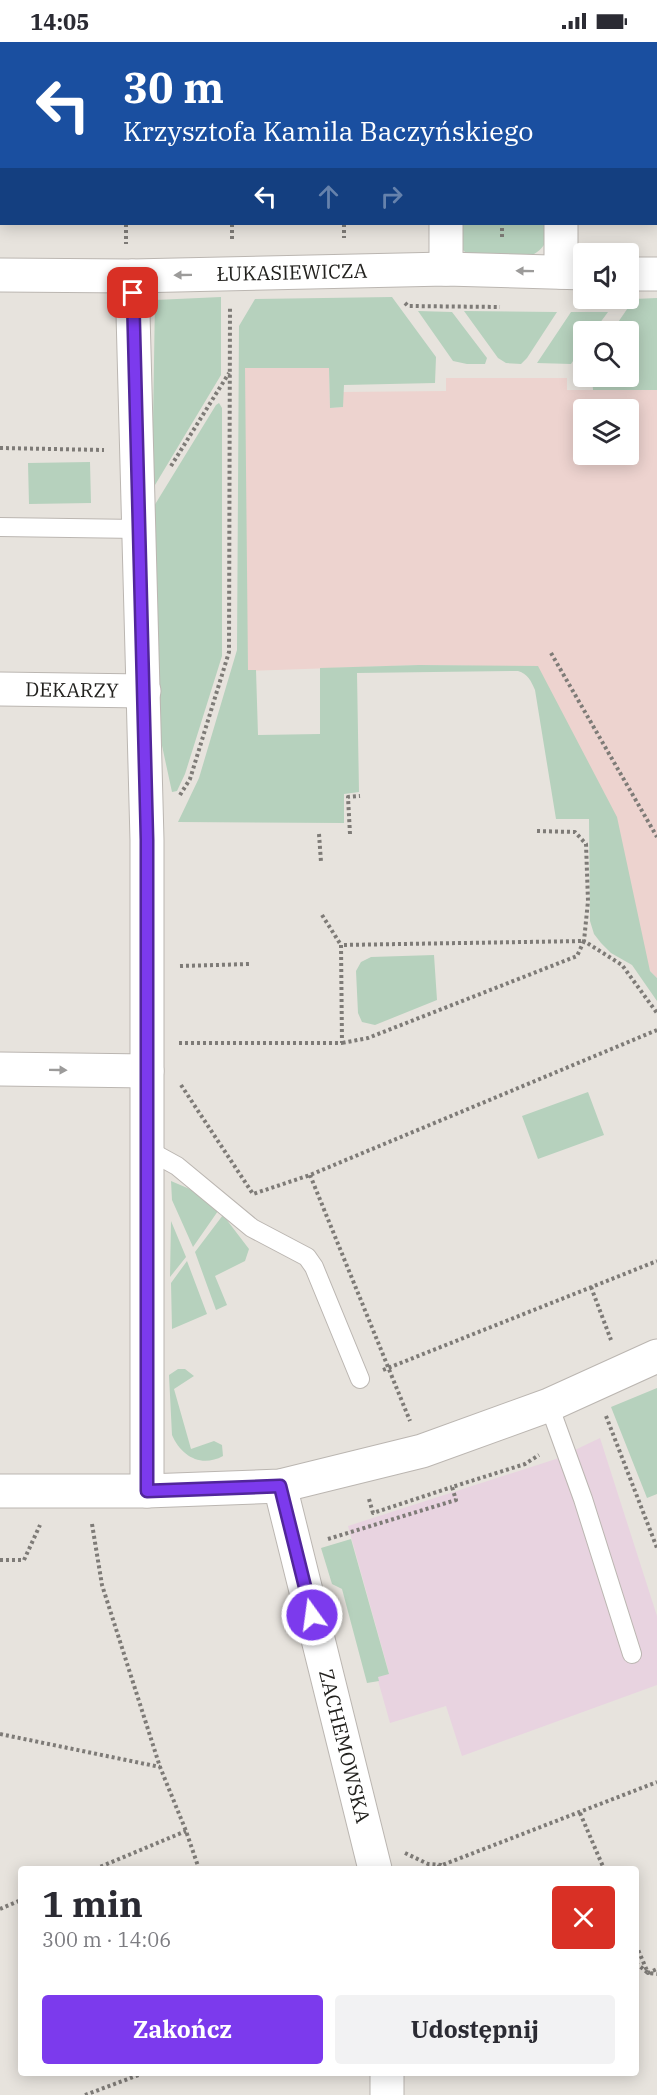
<!DOCTYPE html>
<html lang="pl">
<head>
<meta charset="utf-8">
<style>
	body { margin:0; font-family:"IBM Plex Serif",serif; background:#f2f2f3; color:#2b2b33; height:100vh; display:flex; flex-direction:column; font-size:22px; white-space:nowrap }
	* { box-sizing:border-box; margin:0 }
	p { font-size:20px; color:#7c7c81 }
	.icon { flex:none; width:33px; height:33px; fill:none; stroke:currentColor; stroke-width:2; stroke-linecap:round; stroke-linejoin:round }
	.map { position:relative; flex:1; overflow:hidden }
	.side { position:absolute; left:18px; top:1824px; width:621px; height:210px; display:flex; flex-direction:column; background:#fff; border-radius:6px; box-shadow:0 3px 15px #0003 }
	.side>* { flex:none }
	.hud { position:absolute; left:0px; top:0px; width:657px; height:183px; box-shadow:0 3px 15px #0003; background:#1a4fa0; color:#fff; overflow:hidden }
	.tools { position:absolute; left:573px; top:201px; display:grid; gap:12px }
	.tools a { display:grid; place-items:center; width:66px; height:66px; border-radius:6px; background:#fff; box-shadow:0 3px 15px #0003; font-size:30px }
	.pin { position:absolute; display:grid; place-items:center; width:51px; height:51px; color:#fff; margin:-26px; border-radius:12px; box-shadow:0 3px 9px #0006 }
	.me { position:absolute; width:66px; margin:-33px; rotate:346deg; stroke-linejoin:round; filter:drop-shadow(0 0 4px #0008) }
	.turn { display:flex; align-items:center; gap:21px; height:126px; padding:0 24px; font-size:27px }
	.turn .icon { width:78px; height:78px; stroke-width:2.5 }
	.turn b { display:block; font-size:42px; line-height:51px }
	.lanes { display:flex; align-items:center; height:57px; padding:0 24px; background:#0003; justify-content:center; gap:30px; direction:ltr }
	.lanes .off { opacity:.35 }
	.round { display:grid; place-items:center; flex:none; width:63px; height:63px; border-radius:6px; background:#f2f2f3 }
	.headline { display:flex; align-items:center; justify-content:space-between; height:102px; padding:0 24px }
	h1 { font-size:36px; font-weight:700; line-height:45px }
	.action { display:flex; gap:12px; margin-top:auto; padding:12px 24px }
	.action a { flex:1; height:69px; border-radius:6px; background:#7c3aed; color:#fff; font-size:24px; font-weight:700; line-height:69px; text-align:center }
	.action a+a { background:#f2f2f3; color:#2b2b33 }
	.status { display:flex; justify-content:space-between; align-items:center; height:42px; padding:0 30px; background:#fff; direction:ltr }
	.status svg { height:16px; fill:currentColor }
	.map>svg:first-child { display:block }
	.education { fill:#edd3cf; fill-rule:evenodd }
	.medical { fill:#e8d3e0 }
	.green { fill:#b6d1bd }
	.lines { fill:none; stroke-linecap:round; stroke-linejoin:round }
	.service-casing { stroke:#bbb6b1; stroke-width:20 }
	.minor-casing { stroke:#bbb6b1; stroke-width:35 }
	.path { stroke:#7e7b77; stroke-width:4; stroke-dasharray:3 3; stroke-linecap:butt }
	.service { stroke:#fff; stroke-width:18 }
	.minor { stroke:#fff; stroke-width:33 }
	.oneway { fill:#9c9b9a }
	.route-casing { stroke:#51269a; stroke-width:15 }
	.route { stroke:#7c3aed; stroke-width:10 }
	.labels { text-anchor:middle; stroke-width:4.5; stroke-linejoin:round; paint-order:stroke }
	.street-label { font-size:20px; fill:#22211e; stroke:#e7e3dd }
</style>
</head>
<body>
<div class="status"><b>14:05</b><svg viewBox="0 0 49 12"><path d="M0 12V9h3v3zM5 12V6h3v6zM10 12V3h3v9zM15 12V0h3v12zM26 1h20v11H26zM47 4h2v5h-2z"/></svg></div>
<div class="map">
<svg width="657" height="2053" viewBox="0 0 657 2053">
	<rect width="100%" height="100%" fill="#e7e3dd"/>
	<path class="education" d="M245,326H329L330,366L343,365V350L446,349V336H567V348H657V936L650,929L538,625L419,623L248,629L245,544ZM584,368H628V412H584Z"/>
	<path class="medical" d="M600,1396L657,1574V1643L462,1714L446,1664L390,1681L377,1635L389,1631L348,1484L556,1417Z"/>
	<path class="green" d="M454,182H551C548,198 545,208 528,215L467,212L461,206Z
		M221,255V333L155,443L152,442L155,258Z
		M392,255L436,315L435,341L344,343L343,365L330,366L329,326H245L248,628H256L258,693L320,692V626L419,623L538,624L617,775L650,929L657,936V959L632,923L611,911L601,901L594,892L590,879L589,777H556L535,648C531,639 528,632 518,629L357,631L359,750L344,752V781L178,780L199,736L237,608L239,284L255,257Z
		M657,256V348H593L592,335L628,334V290L612,289L634,257Z
		M418,269L452,270L487,316L485,322H467L453,319Z
		M464,269L556,270H557L527,316L521,322L506,321L498,316Z
		M571,270H608L594,289L584,290L583,304L571,322L537,321Z
		M219,361L222,366V614L185,732L177,749L172,750L161,699L151,469L216,363Z
		M90,420L91,461L29,462L28,421Z
		M434,913L437,958L375,983L362,980L358,971L356,929L361,920L371,915Z
		M588,1050L604,1093L538,1117L522,1074Z
		M171,1139L192,1148L218,1169L193,1205L172,1158Z
		M223,1173L249,1207L245,1219L215,1234L227,1263L216,1268L195,1210Z
		M171,1179L186,1215L170,1235Z
		M187,1219L207,1272L172,1287L171,1241Z
		M178,1327H185L194,1334L174,1347L191,1407L214,1399L222,1403L223,1414C201,1426 181,1414 172,1393L169,1333Z
		M657,1346V1452L647,1456L611,1365Z
		M351,1497L389,1632L378,1635L379,1639L367,1641L342,1547L332,1542L321,1506Z"/>
	<g class="lines">
		<defs>
			<path id="service" d="M25,0V2
				M307,2V0
				M0,485L138,487
				M146,1107L177,1124L252,1186L307,1215L314,1225L360,1337
				M549,1363L583,1457L632,1612"/>
			<g id="minor">
				<path d="M446,0V2"/>
				<path d="M562,2V0"/>
				<path d="M446,182V227"/>
				<path d="M561,182V230"/>
				<path d="M628,232H657"/>
				<path id="s1" d="M0,233L132,234L446,227L584,231"/>
				<path d="M132,234L147,798V1449"/>
				<path id="s2" d="M0,647L144,649"/>
				<path d="M0,1027L147,1029"/>
				<path id="s3" d="M280,1444L375,1827"/>
				<path d="M0,1449H147L280,1444L422,1409L549,1363L657,1314"/>
				<path d="M387,2031V2053"/>
			</g>
		</defs>
		<use href="#service" class="service-casing"/>
		<use href="#minor" class="minor-casing"/>
		<path class="path" d="M232,0V2
			M124,2V0
			M352,2V0
			M503,2V0
			M0,66H2
			M126,182V202
			M232,182V199
			M344,182V196
			M502,195V182
			M405,261L408,264L500,265
			M589,265L617,264
			M0,406L104,408
			M171,424L229,331
			M551,611L657,795
			M180,753L190,737L229,610L230,265
			M537,789L575,790L586,802L588,859L584,899L622,923L657,971
			M319,792L321,820
			M350,792L348,755L360,754
			M322,873L341,903
			M180,924L250,922
			M179,1001H342L341,903L584,899L577,914L368,996L342,1001
			M181,1043L253,1152L310,1133L657,988
			M310,1133L410,1379
			M591,1245L611,1298
			M383,1328L657,1219
			M606,1374L657,1506
			M369,1457L373,1471L452,1445
			M92,1482L102,1543L160,1725L186,1789L199,1827
			M328,1497L456,1458L452,1445L525,1422L539,1413
			M0,1518H24L40,1483
			M0,1692L160,1725
			M580,1771L604,1827
			M405,1811L428,1822L441,1823L448,1827
			M95,1827L186,1789
			M432,1827L657,1740
			M0,1867L21,1858
			M636,1903L648,1931L657,1927
			M636,1921L648,1931L657,1932
			M85,2053L144,2031"/>
		<use href="#service" class="service"/>
		<use href="#minor" class="minor"/>
	</g>
	<defs><path id="oneway-solid" d="M-6-.8H1V-3.2L6.5 0L1 3.2V.8H-6Z" transform="scale(1.5)"/></defs>
	<g class="oneway">
		<use href="#oneway-solid" transform="translate(525 229) rotate(-179)"/>
		<use href="#oneway-solid" transform="translate(183 233) rotate(179)"/>
		<use href="#oneway-solid" transform="translate(58 1028) rotate(1)"/>
	</g>
	<g class="lines">
		<defs>
			<path id="route" d="M133,251L147,798V1449L280,1444L312,1573"/>
		</defs>
		<use href="#route" class="route-casing"/>
		<use href="#route" class="route"/>
	</g>
	<g class="labels">
		<g class="street-label">
			<text dy="7" stroke="none"><textPath href="#s1" startOffset="292">ŁUKASIEWICZA</textPath></text>
			<text dy="7" stroke="none"><textPath href="#s2" startOffset="72">DEKARZY</textPath></text>
			<text dy="7" stroke="none"><textPath href="#s3" startOffset="268">ZACHEMOWSKA</textPath></text>
		</g>
	</g>
</svg>
<div class="tools">
<a><svg class="icon" aria-label="sound" viewBox="0 0 24 24"><path d="M4 9h4l5-4v14l-5-4H4zM17 9q2 3 0 6"/></svg></a>
<a><svg class="icon" aria-label="search" viewBox="0 0 24 24"><circle cx="10" cy="10" r="6"/><path d="M15 15l6 6"/></svg></a>
<a><svg class="icon" aria-label="layers" viewBox="0 0 24 24"><path d="M12 4l9 5-9 5-9-5zM3 14l9 5 9-5"/></svg></a>
</div>
<div class="pin" style="left:133px;top:251px;background:#d93025"><svg class="icon" aria-label="arrive" viewBox="0 0 24 24"><path d="M6 21V4h12l-3 4 3 4H6"/></svg></div>
<svg class="me" style="left:312px;top:1573px" viewBox="-20 -20 40 40"><circle r="17" fill="#7c3aed" stroke="#fff" stroke-width="3"/><path d="M0-11L8 9 0 5-8 9z" fill="#fff"/></svg>
<div class="hud">
<div class="turn"><svg class="icon" aria-label="left" viewBox="0 0 24 24"><path d="M17 20v-9H6M10 6l-5 5 5 5"/></svg><div><b>30 m</b>Krzysztofa Kamila Baczyńskiego</div></div>
<div class="lanes"><svg class="icon" aria-label="left" viewBox="0 0 24 24"><path d="M17 20v-9H6M10 6l-5 5 5 5"/></svg><svg class="icon off" aria-label="ahead" viewBox="0 0 24 24"><path d="M12 20V5M6 11l6-6 6 6"/></svg><svg class="icon off" aria-label="right" viewBox="0 0 24 24"><path d="M7 20v-9h11M14 6l5 5-5 5"/></svg></div>
</div>
<section class="side">
<div class="headline"><div><h1>1 min</h1><p>300 m · 14:06</p></div><a class="round" style="background:#d93025;color:#fff"><svg class="icon" aria-label="close" viewBox="0 0 24 24"><path d="M6 6l12 12M18 6L6 18"/></svg></a></div>
<div class="action"><a>Zakończ</a><a>Udostępnij</a></div>
</section>
</div>
</body>
</html>
